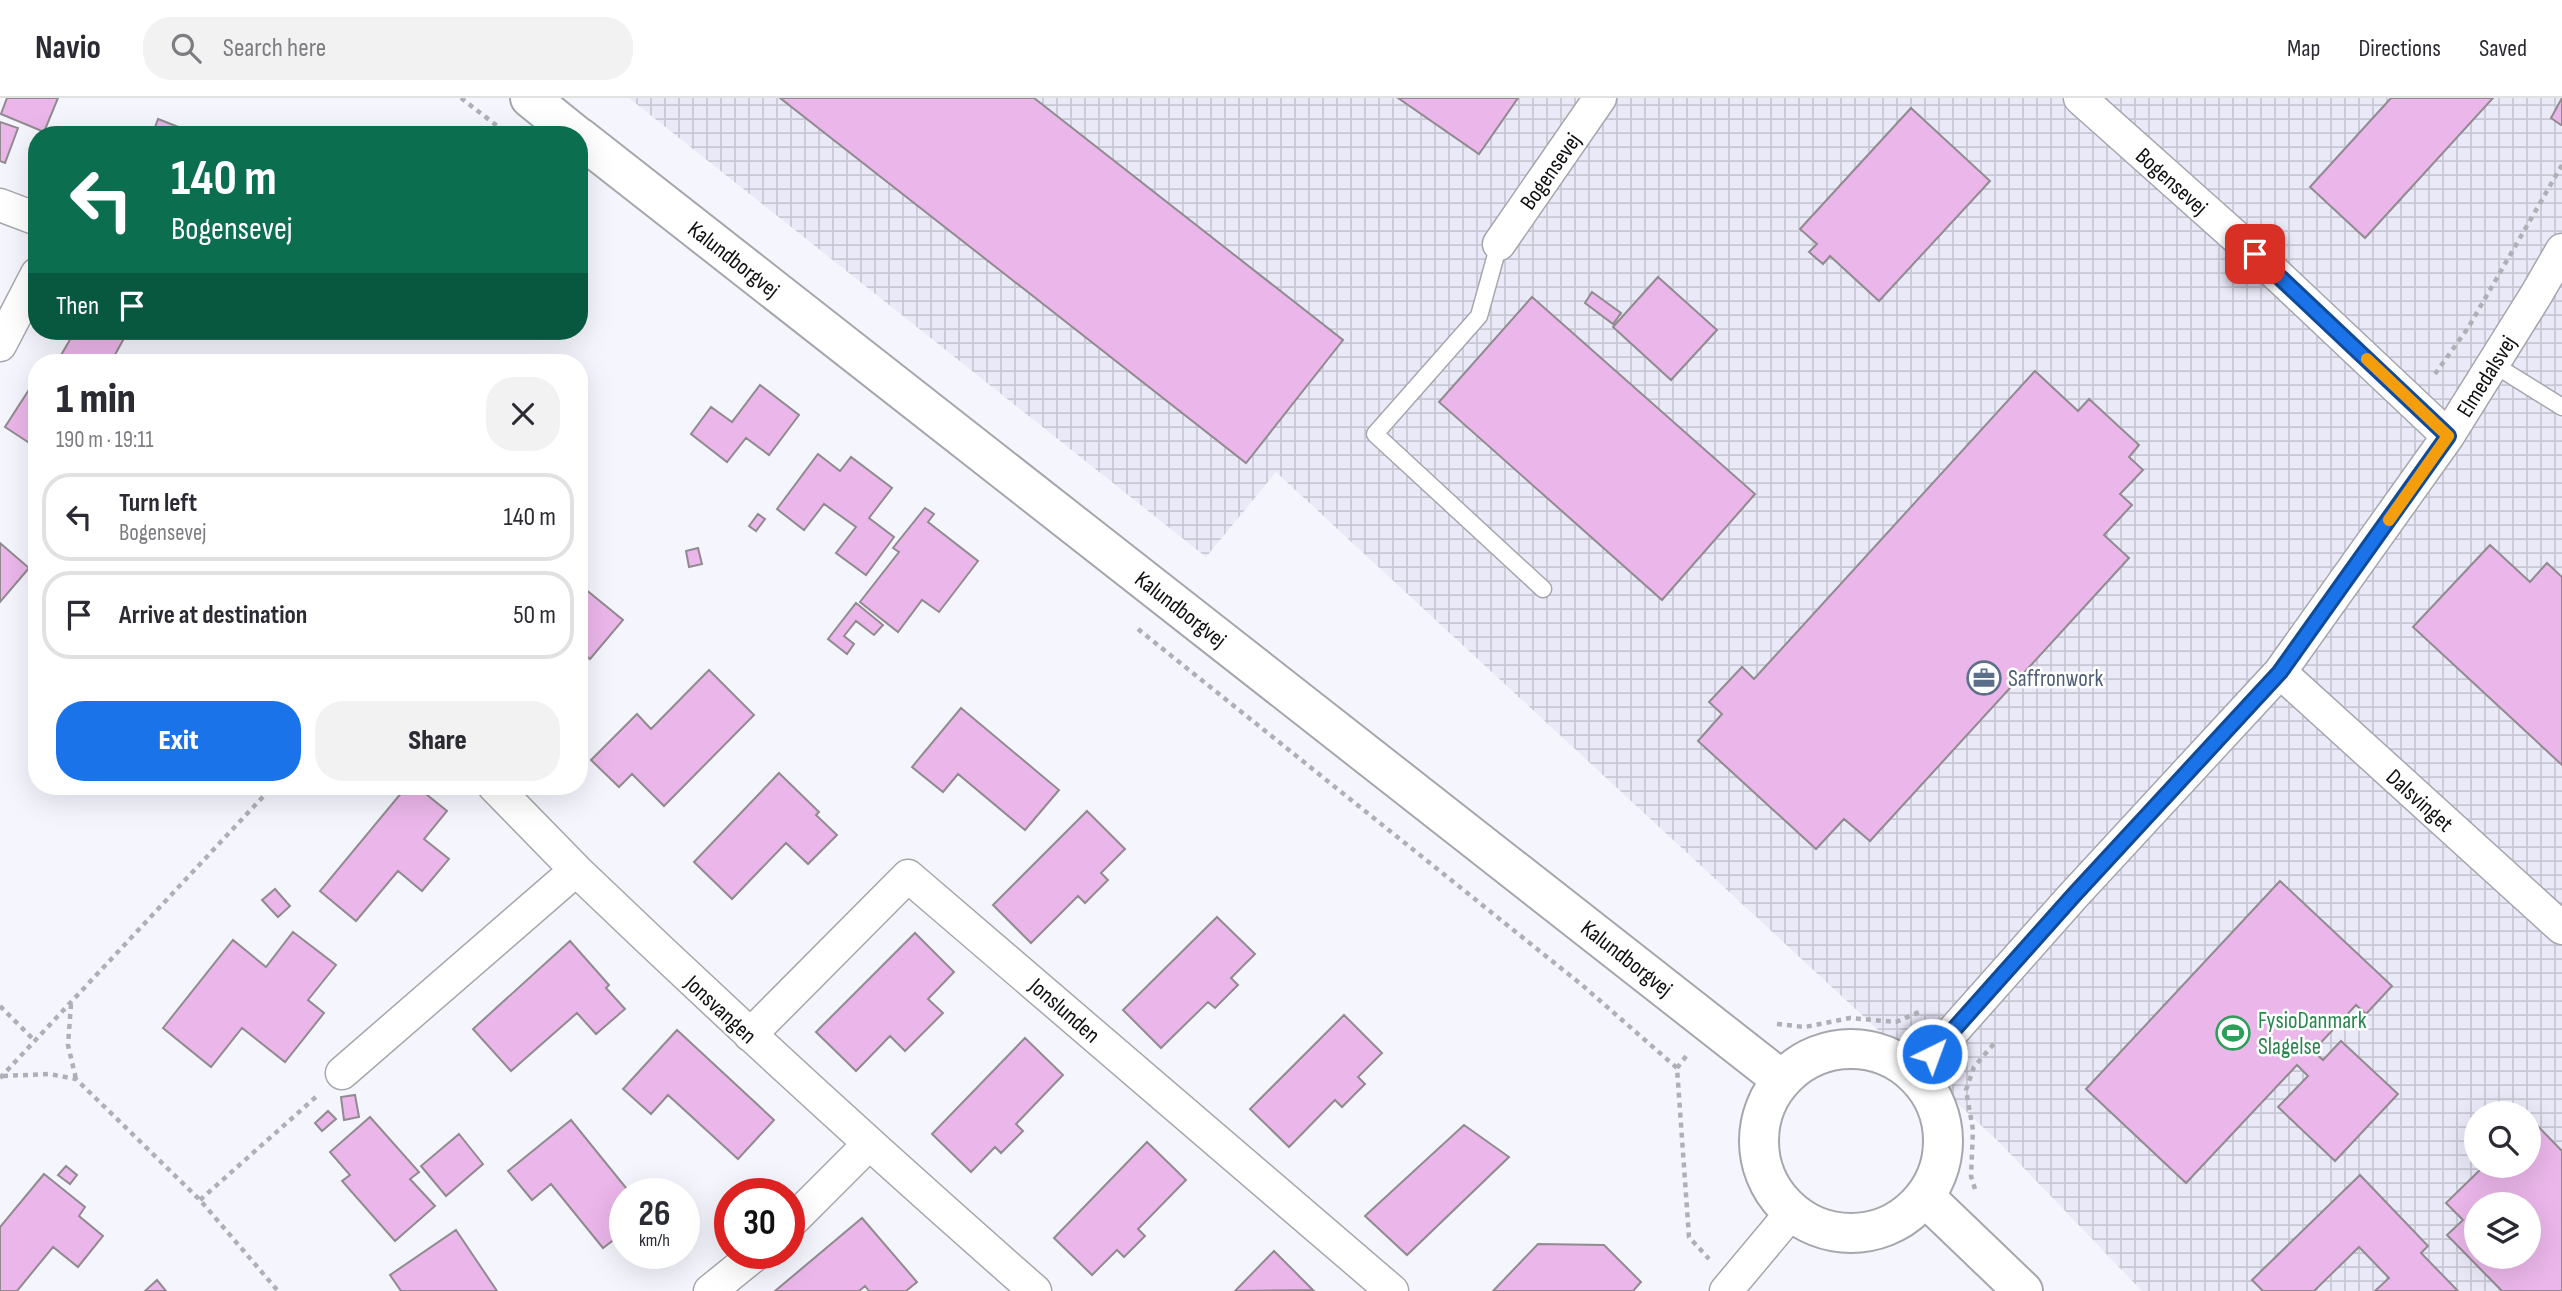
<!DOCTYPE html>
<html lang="en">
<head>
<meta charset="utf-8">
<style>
	body { margin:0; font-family:"Sofia Sans Condensed",sans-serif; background:#f2f2f3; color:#2b2b33; height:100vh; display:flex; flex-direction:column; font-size:26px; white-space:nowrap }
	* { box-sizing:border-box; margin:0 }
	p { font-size:23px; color:#7c7c81 }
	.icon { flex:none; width:38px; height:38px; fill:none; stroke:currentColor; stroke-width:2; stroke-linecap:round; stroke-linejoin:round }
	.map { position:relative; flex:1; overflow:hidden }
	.panel { position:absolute; left:28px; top:256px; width:560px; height:441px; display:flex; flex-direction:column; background:#fff; border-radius:28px; box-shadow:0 7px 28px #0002 }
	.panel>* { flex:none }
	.top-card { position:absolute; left:28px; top:28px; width:560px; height:214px; border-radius:28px; box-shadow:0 7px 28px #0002; background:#0b6e4f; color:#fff; overflow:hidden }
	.tools { position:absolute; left:2464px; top:1003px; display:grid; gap:14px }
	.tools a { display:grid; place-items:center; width:77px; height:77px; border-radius:50%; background:#fff; box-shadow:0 7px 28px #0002; font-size:35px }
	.speed { position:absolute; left:609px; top:1080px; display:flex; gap:14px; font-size:35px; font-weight:700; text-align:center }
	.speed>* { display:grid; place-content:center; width:91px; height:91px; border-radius:50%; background:#fff; box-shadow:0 7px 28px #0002; line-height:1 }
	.speed small { font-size:18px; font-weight:400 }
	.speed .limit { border:10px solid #d22; background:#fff; color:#111 }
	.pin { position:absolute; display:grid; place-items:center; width:60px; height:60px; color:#fff; margin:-30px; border-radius:14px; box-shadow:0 4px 10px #0006 }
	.me { position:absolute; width:77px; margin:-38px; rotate:42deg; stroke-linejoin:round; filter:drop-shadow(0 0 5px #0008) }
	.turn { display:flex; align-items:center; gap:24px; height:147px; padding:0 28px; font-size:32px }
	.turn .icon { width:91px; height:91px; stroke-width:2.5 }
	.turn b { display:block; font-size:49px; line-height:60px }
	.then { display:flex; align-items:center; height:66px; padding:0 28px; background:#0003; gap:14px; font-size:26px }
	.round { display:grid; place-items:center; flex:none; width:74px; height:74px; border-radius:28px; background:#f2f2f3 }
	.headline { display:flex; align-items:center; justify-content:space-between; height:119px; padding:0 28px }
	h1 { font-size:42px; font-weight:800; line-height:52px }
	.button { display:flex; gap:14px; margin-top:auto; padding:14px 28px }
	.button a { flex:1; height:80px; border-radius:28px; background:#1a73e8; color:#fff; font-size:28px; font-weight:800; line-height:80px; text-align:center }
	.button a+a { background:#f2f2f3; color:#2b2b33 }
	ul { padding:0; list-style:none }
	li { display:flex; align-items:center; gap:21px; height:88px; margin:0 14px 10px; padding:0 14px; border:4px solid #e1e1e2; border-radius:28px }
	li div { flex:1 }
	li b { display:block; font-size:26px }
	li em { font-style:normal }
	header { display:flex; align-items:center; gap:42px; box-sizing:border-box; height:98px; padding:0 35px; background:#fff; border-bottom:2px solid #e1e1e2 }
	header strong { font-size:33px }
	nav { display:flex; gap:38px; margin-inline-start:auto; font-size:24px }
	.search { width:490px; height:63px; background:#f2f2f3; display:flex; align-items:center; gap:18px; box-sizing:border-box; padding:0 24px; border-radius:28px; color:#7c7c81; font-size:26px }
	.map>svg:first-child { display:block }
	.industrial { fill:url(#industrial-grid); fill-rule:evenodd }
	.building { fill:#ebb6ea; stroke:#918b90; stroke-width:2; fill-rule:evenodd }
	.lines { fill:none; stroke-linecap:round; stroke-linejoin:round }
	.service-casing { stroke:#a6a6ad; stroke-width:19 }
	.minor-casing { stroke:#a6a6ad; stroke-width:35 }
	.tertiary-casing { stroke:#a6a6ad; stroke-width:42 }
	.path { stroke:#afafb6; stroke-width:4.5; stroke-dasharray:5 5; stroke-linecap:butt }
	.service { stroke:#fff; stroke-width:16 }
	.minor { stroke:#fff; stroke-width:32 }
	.tertiary { stroke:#fff; stroke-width:38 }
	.route-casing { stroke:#114b97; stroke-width:18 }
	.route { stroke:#1a73e8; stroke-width:12 }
	.slow { stroke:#f59e0b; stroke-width:12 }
	.labels { text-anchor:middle; stroke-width:5; stroke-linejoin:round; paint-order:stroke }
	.street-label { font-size:23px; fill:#101012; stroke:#fff }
	.service-label { font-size:23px; fill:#4e5e75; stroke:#fff; text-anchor:start }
	.leisure-label { font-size:23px; fill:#27864d; stroke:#fff; text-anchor:start }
</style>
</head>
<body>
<header>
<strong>Navio</strong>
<div class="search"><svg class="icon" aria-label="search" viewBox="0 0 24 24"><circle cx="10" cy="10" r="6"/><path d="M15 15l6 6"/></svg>Search here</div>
<nav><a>Map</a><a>Directions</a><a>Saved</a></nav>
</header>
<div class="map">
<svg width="2562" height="1193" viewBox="0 0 2562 1193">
	<defs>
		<pattern id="industrial-grid" width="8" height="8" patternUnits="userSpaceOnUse" patternTransform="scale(1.75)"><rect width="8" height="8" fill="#eae9f8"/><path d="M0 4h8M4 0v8" fill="none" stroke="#c8c7d4"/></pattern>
	</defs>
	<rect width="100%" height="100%" fill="#f5f5fd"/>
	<path class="industrial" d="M629,0H2562V1193H2142L1998,1043L1276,374L1206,459ZM2476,1015H2529V1068H2476ZM2476,1106H2529V1158H2476Z"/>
	<path class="building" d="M7,0H58L44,34L1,16Z
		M780,0H1034L1343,242L1246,365Z
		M1398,0H1518L1479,56Z
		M2391,0H2493L2365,140L2310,89Z
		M2562,0V26L2561,27L2551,20Z
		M1911,10L1990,83L1879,203L1830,158L1823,166L1809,154L1817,146L1800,131Z
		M158,21L199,37H152Z
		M0,24L18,30L5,65L0,63Z
		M1658,179L1717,232L1671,282L1613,229Z
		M1592,194L1621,215L1613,226L1585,205Z
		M1532,199L1755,396L1662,502L1439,304Z
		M75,233H128L111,264H57Z
		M2035,273L2078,313L2089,301L2139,347L2129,359L2143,372L2120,396L2132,407L2104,437L2129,460L1870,743L1844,721L1816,751L1698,643L1722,616L1709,604L1742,569L1754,581Z
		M34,284L37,286V350L5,329Z
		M760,287L799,317L769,357L746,340L727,364L691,336L711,309L732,324Z
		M818,356L840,373L851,359L892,390L869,420L894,439L866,477L836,455L856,429L824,406L804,432L777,411Z
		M925,410L934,416L928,424L978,463L939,514L922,502L898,534L860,504L899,454L893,450Z
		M758,416L765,421L756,433L749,428Z
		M0,445L29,470L0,504Z
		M2490,447L2530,484L2547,465L2562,479V667L2413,529Z
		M698,450L702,466L689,469L686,453Z
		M579,486L623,522L590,561L579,552Z
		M856,505L883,527L874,537L856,523L844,538L854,546L847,556L828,541Z
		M709,572L754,617L664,708L632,676L619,689L591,662L637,616L651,631Z
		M961,610L1059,692L1025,732L958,676L943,694L912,669Z
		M779,675L819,714L816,717L837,737L808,766L786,745L732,801L694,764Z
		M407,688H416L447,713L424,741L449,761L422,793L398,773L356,823L320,793Z
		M1087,713L1125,751L1101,775L1108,782L1085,805L1078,798L1031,845L993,807Z
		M2280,783L2392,888L2366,916L2356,907L2313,953L2323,962L2341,943L2398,996L2335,1063L2278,1009L2308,978L2297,967L2186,1085L2086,991Z
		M275,791L290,808L278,819L262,802Z
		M1217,819L1255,856L1231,880L1238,887L1215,910L1208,904L1161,950L1123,912Z
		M293,834L336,867L308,902L324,915L285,964L242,930L211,969L163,930L233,842L266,869Z
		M915,835L954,874L928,901L943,915L905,953L890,938L856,973L816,934Z
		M570,843L609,887L606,890L625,911L596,936L577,915L511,973L473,931Z
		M1344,917L1382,955L1358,979L1365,986L1342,1009L1335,1002L1289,1049L1250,1011Z
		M677,932L774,1022L738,1061L668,997L651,1016L623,991Z
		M1025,940L1063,977L1016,1026L1023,1033L1001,1055L995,1049L971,1074L932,1036Z
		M355,997L359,1019L344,1022L341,999Z
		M328,1013L336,1021L322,1033L315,1025Z
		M370,1019L419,1074L410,1081L435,1108L395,1143L342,1083L350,1077L330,1054Z
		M2529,1019L2562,1053V1193H2502L2447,1137L2463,1122L2446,1105L2484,1068H2529ZM2476,1106H2529V1158H2476Z
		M571,1022L631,1096H625V1133L603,1150L551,1086L532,1102L508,1073Z
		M1464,1027L1509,1059L1407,1157L1365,1118Z
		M459,1036L483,1066L446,1098L421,1068Z
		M1147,1044L1186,1082L1138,1131L1145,1138L1124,1159L1117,1152L1092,1177L1054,1140Z
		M66,1068L77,1077L70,1086L58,1077Z
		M44,1076L85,1109L79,1118L103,1138L78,1169L53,1149L17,1193H0V1129Z
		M2360,1077L2428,1148L2421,1155L2458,1193H2375L2389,1180L2359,1149L2314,1193H2263L2252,1182Z
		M862,1120L917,1184L906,1193H869L865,1188L859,1193H775Z
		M456,1132L497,1193H401L390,1177Z
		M1538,1146L1604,1147L1641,1184L1633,1193H1493Z
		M1274,1153L1313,1192L1235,1193Z
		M157,1182L166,1193H145Z"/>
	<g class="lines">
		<defs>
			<path id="service" d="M1499,146L1479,218L1375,336L1543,491
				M2493,266L2562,309"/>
			<path id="minor" d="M2080,0L2255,156L2448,338
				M0,107L37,121
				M1499,146L1600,0
				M0,247L37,176
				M2280,574L2562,830
				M494,688L576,772
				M750,937L908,778L1392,1193
				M342,975L576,772C726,916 879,1056 1035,1193
				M1915,976L2073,798L2280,574L2448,338L2536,197L2562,152
				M789,1126L869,1046
				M710,1193L757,1155
				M1726,1193L1792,1114"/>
			<path id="tertiary" d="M530,0L576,37
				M579,39L1782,982
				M1759 1043a92 92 0 1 1 184 0a92 92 0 1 1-184 0Z
				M1925,1099L2023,1193"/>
		</defs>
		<use href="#service" class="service-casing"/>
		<use href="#minor" class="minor-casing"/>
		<use href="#tertiary" class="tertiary-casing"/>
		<path class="path" d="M461,0L505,34
			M2435,276L2468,230L2562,67
			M1138,531L1582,887L1677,970L1689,1139L1709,1161
			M71,906L68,947L76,981
			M0,908L35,943
			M1777,926L1805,929L1850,920L1896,924L1919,914
			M1677,970L1687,957
			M3,978L49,976L76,981L200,1102L278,1193
			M0,980L273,688
			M1975,1091L1971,1078L1973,1032L1966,992L1974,969L1997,942
			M200,1102L317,998"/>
		<use href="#service" class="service"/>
		<use href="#minor" class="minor"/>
		<use href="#tertiary" class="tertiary"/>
	</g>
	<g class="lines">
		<defs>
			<path id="route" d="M1932,956L2073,798L2280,574L2448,338L2255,156"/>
		</defs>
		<use href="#route" class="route-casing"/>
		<use href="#route" class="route"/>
		<path class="slow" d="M2367,261L2448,338L2389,422"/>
	</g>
	<defs>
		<symbol id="office-ring" viewBox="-11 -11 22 22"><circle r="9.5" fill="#fff" stroke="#5c6f8a" stroke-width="1.5"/><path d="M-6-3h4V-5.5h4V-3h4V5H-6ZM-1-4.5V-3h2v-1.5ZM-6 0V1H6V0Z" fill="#5c6f8a"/></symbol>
		<symbol id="stadium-ring" viewBox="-11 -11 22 22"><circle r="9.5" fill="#fff" stroke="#2e9e5b" stroke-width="1.5"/><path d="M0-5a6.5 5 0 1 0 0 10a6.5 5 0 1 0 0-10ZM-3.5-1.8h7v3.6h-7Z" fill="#2e9e5b"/></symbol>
	</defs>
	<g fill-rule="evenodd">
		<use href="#office-ring" x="1965" y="561" width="38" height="38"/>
		<use href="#stadium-ring" x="2214" y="916" width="38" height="38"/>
	</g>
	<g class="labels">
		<g class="street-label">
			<text transform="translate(1550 73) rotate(-55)" y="8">Bogensevej</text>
			<text transform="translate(2172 83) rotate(42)" y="8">Bogensevej</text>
			<text transform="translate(734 161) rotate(38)" y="8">Kalundborgvej</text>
			<text transform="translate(2486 278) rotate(-58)" y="8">Elmedalsvej</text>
			<text transform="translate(1181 511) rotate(38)" y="8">Kalundborgvej</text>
			<text transform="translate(2420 702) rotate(42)" y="8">Dalsvinget</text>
			<text transform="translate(1627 860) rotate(38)" y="8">Kalundborgvej</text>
			<text transform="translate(721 911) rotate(43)" y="8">Jonsvangen</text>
			<text transform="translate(1065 912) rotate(41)" y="8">Jonslunden</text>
		</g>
		<g class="service-label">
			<text x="2008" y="588">Saffronwork</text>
		</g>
		<g class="leisure-label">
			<text x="2258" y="930">FysioDanmark<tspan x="2258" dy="26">Slagelse</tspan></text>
		</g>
	</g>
</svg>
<div class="tools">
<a><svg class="icon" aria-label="search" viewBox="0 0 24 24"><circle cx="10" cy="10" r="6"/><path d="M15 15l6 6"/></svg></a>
<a><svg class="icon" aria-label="layers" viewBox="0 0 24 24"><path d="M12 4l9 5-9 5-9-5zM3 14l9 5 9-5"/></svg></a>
</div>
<div class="speed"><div>26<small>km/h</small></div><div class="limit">30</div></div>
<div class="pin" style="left:2255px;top:156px;background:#d93025"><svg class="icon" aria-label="arrive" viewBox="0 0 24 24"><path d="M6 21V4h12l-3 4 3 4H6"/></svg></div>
<svg class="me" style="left:1932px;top:956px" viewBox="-20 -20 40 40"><circle r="17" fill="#1a73e8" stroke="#fff" stroke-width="3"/><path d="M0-11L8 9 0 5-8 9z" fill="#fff"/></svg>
<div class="top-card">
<div class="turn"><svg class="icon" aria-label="left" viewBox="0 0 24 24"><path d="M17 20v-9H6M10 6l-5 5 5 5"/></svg><div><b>140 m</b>Bogensevej</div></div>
<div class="then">Then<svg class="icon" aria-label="arrive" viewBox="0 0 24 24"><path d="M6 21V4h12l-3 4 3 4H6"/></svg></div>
</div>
<section class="panel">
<div class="headline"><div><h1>1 min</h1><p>190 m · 19:11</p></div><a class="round"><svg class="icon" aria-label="close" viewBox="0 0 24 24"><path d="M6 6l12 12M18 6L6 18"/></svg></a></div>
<ul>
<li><svg class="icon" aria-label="left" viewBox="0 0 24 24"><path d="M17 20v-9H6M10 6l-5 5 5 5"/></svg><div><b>Turn left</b><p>Bogensevej</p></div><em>140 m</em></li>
<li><svg class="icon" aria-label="arrive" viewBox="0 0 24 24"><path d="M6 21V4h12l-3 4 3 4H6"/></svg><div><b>Arrive at destination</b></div><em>50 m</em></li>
</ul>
<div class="button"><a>Exit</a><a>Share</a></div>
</section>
</div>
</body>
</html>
